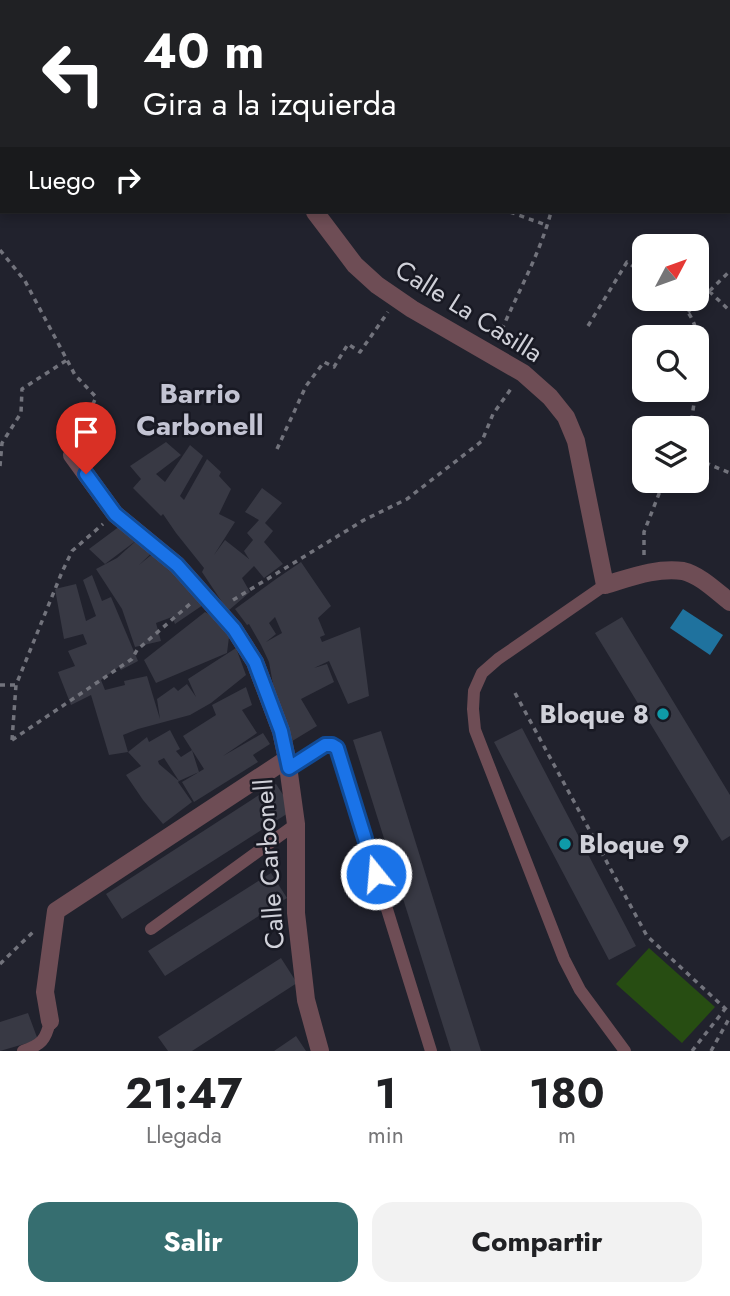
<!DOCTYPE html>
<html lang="es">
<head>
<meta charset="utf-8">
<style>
	body { margin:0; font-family:Jost,sans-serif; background:#f2f2f2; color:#202124; height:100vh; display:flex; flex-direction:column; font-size:26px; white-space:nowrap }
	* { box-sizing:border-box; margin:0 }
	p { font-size:23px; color:#757577 }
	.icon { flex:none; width:38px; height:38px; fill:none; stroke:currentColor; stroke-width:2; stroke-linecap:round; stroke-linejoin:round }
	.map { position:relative; height:1051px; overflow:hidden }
	.panel { display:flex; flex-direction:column; background:#fff; flex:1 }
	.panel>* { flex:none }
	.top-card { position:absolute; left:0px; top:0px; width:732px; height:214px; box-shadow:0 4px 10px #0003; background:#202124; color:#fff; overflow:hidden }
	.needle { width:46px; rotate:49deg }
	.fabs { position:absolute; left:632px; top:234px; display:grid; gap:14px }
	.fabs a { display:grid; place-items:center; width:77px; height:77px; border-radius:14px; background:#fff; box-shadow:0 4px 10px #0003; font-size:35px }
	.pin { position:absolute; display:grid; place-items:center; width:60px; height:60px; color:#fff; margin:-72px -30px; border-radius:50% 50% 50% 0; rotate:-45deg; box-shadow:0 0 7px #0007 }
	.pin .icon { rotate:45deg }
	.me { position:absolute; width:77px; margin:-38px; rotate:343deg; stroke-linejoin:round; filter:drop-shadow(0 0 5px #0008) }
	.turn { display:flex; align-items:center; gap:24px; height:147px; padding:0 28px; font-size:32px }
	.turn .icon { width:91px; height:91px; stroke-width:2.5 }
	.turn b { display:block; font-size:49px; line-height:60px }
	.then { display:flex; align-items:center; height:66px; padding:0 28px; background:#0003; gap:14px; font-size:26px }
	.eta { display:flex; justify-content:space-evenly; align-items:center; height:119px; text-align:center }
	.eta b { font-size:42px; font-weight:700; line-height:49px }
	.button { display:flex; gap:14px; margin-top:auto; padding:14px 28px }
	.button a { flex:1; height:80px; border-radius:21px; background:#366e70; color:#fff; font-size:28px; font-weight:700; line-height:80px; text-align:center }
	.button a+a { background:#f2f2f2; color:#202124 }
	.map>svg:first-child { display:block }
	.green { fill:#274d12 }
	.water { fill:#1f729e }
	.building { fill:#383944; fill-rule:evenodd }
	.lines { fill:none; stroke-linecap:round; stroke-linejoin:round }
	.path { stroke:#72737c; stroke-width:3.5; stroke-dasharray:5 5; stroke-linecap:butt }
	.service { stroke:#6e4d55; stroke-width:12 }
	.minor { stroke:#6e4d55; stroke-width:18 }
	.route-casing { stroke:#114b97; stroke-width:18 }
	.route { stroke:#1a73e8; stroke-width:12 }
	.culture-dot { fill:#0f9aa8; stroke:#181923; stroke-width:2.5 }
	.labels { text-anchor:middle; stroke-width:5; stroke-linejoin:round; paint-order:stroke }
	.street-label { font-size:26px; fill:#d0d1d9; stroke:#181923 }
	.poi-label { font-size:26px; font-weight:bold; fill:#d0d1d9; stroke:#181923; text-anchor:end }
	.neighbourhood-label { font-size:28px; font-weight:bold; fill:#c3c4d3; stroke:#181923 }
</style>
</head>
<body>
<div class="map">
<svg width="730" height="1051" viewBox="0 0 730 1051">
	<rect width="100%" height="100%" fill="#21222d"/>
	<path class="green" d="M649,948L715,1007L682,1043L616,984Z"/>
	<path class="water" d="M683,609L723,635L710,655L670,628Z"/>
	<path class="building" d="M166,442L181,455L156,474L165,482L190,445L203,456L180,496L184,500L207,459L221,472L219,476L231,489L219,514L235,522L214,555L225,540L249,559L244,551L253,540L247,533L259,520L245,512L262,488L282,503L265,523L273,531L264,542L283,564L264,578L254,566L242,578L250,592L228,611L202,572L204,568L176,533L163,514L161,516L133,488L141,479L130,466Z
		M124,523L156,549L139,565L156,551L203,605L175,624L172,617L156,623L161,641L135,647L122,609L96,569L117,558L137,540L105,564L89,549Z
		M301,562L331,606L318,618L325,635L320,637L322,642L360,627L369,696L348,704L329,661L314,668L327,664L334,682L301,699L317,726L284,746L269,662L261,645L249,624L247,625L235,609L276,579ZM275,617L282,633L266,642L276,634L269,623Z
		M92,575L102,601L111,597L138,661L121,670L119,667L101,680L105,690L125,685L124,681L147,676L160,719L157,699L174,687L178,691L187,684L196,697L188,679L236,648L246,675L211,703L190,715L138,729L123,735L128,752L147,737L149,742L170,730L180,749L176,751L181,757L192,750L199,772L204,769L183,736L216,715L212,705L246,687L252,705L242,710L257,733L223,756L263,733L270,744L253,755L258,762L194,802L182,782L199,772L179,781L164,758L158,761L159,764L179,781L178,782L192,802L163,824L143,800L126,775L141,766L128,752L109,755L91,695L71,705L58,672L75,666L68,651L87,644L83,634L64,639L55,589L76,584L86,621L96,616L83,580Z
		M205,612L219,619L229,637L227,653L156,683L144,660Z
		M622,617L730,795V836L722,841L595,633Z
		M522,728L636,946L609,960L494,742Z
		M381,731L456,972L481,1051H451L353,740Z
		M276,784L293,810L122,919L106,894Z
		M271,873L287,898L165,976L148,951Z
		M281,958L297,983L192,1051H168L158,1037Z
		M28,1013L38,1040L0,1051V1022Z
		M296,1036L306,1051H274Z"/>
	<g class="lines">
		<path class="path" d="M280,2L281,0
			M720,2V0
			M0,122L2,123
			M510,212L546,225
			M0,250L25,281L75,375L96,397L78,440
			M709,291L730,311
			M675,299C679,303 684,307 687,311C703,332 700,365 696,389
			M688,312L730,271
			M588,326L627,262L644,274
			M498,339C515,297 539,257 551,212
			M686,429L692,417L696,390
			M277,449L306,386L324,362L334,367L348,344L360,352L388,312
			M696,459L730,473
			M0,466L2,443L21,413L22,389L67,360
			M644,555V532L664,481
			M233,600L364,520L407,499L482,441L493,414L513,386
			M0,685H15
			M515,693L647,936L730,1013
			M12,740L16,685L62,572L72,551L103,524
			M12,740L132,659L137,650L190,604
			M0,964L34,931
			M692,1051L725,1009
			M711,1051L730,1017"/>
		<path class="service" d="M605,585L498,659L482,673L474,691L473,709L475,730L564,959L580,990L625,1051
			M289,768L325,745H332L337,748L431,1051
			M151,929L296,824
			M23,1051C41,1045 46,1040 50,1021"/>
		<path class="minor" d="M87,0L88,2
			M487,0L492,2
			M315,212L355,265L377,285L412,309L523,373L550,397L566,417L576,441L605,585C629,578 657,567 683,571C700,575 716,591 730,602
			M72,455L115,514L177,565L234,629L255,662L281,731L287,759L296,824V913L306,1000L320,1051
			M50,1021L45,992L56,911L287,759"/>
	</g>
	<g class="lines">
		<defs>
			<path id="route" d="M86,474L115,514L177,565L234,629L255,662L281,731L289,768L325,745H332L337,748L376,874"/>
		</defs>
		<use href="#route" class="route-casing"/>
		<use href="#route" class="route"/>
	</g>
	<g class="culture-dot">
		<circle cx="663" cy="714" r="7"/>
		<circle cx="565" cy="844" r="7"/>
	</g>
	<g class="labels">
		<g class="street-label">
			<text transform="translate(469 311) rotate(32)" y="9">Calle La Casilla</text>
			<text transform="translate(269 864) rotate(-94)" y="9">Calle Carbonell</text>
		</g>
		<g class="poi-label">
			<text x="649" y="723">Bloque 8</text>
			<text x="579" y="853" text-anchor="start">Bloque 9</text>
		</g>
		<g class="neighbourhood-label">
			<text x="200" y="403">Barrio<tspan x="200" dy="32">Carbonell</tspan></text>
		</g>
	</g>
</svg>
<div class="fabs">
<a><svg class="needle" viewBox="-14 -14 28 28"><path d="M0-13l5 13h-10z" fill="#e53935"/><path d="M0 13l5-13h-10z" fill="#757577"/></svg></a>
<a><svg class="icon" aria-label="search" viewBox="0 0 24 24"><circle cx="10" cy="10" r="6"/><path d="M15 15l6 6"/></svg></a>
<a><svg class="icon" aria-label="layers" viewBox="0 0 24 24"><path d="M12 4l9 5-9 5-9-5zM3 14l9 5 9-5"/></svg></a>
</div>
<div class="pin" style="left:86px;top:474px;background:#d93025"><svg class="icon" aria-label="arrive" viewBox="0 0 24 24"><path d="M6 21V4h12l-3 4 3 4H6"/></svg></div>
<svg class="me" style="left:376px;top:874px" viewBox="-20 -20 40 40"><circle r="17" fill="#1a73e8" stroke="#fff" stroke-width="3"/><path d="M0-11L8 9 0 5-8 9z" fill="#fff"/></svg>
<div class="top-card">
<div class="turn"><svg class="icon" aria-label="left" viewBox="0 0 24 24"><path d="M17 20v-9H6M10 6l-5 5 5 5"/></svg><div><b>40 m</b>Gira a la izquierda</div></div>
<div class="then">Luego<svg class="icon" aria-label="right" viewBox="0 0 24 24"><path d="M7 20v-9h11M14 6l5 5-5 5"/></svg></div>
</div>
</div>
<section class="panel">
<div class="eta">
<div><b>21:47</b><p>Llegada</p></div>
<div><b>1</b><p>min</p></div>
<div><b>180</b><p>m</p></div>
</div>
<div class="button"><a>Salir</a><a>Compartir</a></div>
</section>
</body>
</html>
